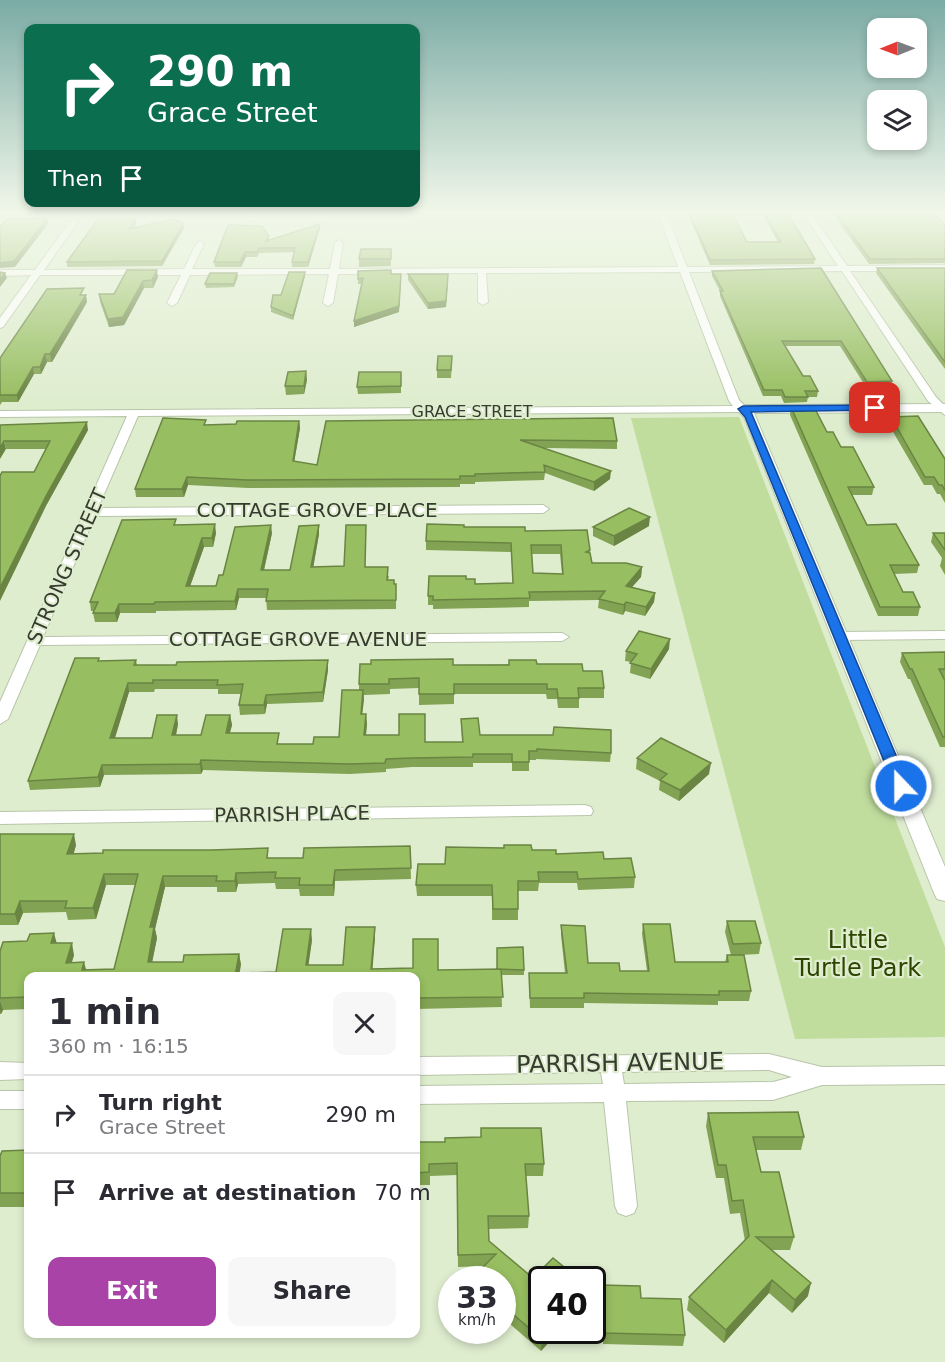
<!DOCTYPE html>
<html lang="en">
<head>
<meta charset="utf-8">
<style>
	body { margin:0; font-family:"DejaVu Sans",sans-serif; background:#f7f7f7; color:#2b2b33; height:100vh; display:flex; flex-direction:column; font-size:22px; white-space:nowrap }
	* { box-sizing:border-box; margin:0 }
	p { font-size:20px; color:#7c7c81 }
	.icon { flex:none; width:33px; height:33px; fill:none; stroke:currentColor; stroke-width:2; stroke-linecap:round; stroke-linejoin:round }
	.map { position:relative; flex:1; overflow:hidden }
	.details { position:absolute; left:24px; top:972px; width:396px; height:366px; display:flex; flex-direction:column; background:#fff; border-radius:12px; box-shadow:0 3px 9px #0003 }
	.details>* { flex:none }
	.banner { position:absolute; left:24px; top:24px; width:396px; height:183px; border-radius:12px; box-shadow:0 3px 9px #0003; background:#0b6e4f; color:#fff; overflow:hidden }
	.needle { width:39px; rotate:269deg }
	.controls { position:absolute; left:867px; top:18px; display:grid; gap:12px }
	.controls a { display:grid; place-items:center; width:60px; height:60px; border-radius:12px; background:#fff; box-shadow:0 3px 9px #0003; font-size:30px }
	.speed { position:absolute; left:438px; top:1266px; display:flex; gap:12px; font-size:30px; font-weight:700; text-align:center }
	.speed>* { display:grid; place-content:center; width:78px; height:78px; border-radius:50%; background:#fff; box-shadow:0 3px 9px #0003; line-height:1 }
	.speed small { font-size:15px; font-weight:400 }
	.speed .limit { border:3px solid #111; border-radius:9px; background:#fff; color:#111 }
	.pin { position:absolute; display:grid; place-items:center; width:51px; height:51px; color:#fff; margin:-26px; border-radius:12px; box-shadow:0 3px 9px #0006 }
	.me { position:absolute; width:66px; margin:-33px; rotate:338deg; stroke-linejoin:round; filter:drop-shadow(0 0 4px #0008) }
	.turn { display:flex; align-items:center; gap:21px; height:126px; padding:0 24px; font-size:27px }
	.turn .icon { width:78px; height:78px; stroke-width:2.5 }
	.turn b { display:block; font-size:42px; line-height:51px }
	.then { display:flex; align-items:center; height:57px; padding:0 24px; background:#0003; gap:12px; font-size:22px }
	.round { display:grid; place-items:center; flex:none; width:63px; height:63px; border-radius:12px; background:#f7f7f7 }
	.head { display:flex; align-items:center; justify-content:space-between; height:102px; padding:0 24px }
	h1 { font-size:36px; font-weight:600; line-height:45px }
	.primary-button { display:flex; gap:12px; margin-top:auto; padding:12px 24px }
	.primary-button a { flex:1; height:69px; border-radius:12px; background:#a943a7; color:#fff; font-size:24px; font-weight:600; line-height:69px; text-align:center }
	.primary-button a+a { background:#f7f7f7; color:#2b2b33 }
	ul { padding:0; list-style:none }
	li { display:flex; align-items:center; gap:18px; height:78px; padding:0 24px; border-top:2px solid #e1e1e2 }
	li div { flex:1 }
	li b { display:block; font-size:22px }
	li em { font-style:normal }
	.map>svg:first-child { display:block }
	.green { fill:#c0dd9d }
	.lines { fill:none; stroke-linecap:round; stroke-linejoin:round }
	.minor-casing { stroke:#b8c5a9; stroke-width:2 }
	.tertiary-casing { stroke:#b8c5a9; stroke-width:2 }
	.minor { fill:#fff; fill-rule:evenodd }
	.tertiary { fill:#fff; fill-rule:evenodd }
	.wall { fill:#82a353; fill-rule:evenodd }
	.shaded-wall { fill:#6a8543 }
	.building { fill:#97be60; stroke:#6a8543; stroke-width:1.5; fill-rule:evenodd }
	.route { fill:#1a73e8; stroke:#114b97; stroke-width:1.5 }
	.labels { text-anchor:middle; stroke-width:4.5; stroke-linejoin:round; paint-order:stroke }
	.far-street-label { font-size:16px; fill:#353b2f; stroke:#dfedcf }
	.street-label { font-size:20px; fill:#353b2f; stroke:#dfedcf }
	.near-park-label { font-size:24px; fill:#2e4500; stroke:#dfedcf }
	.near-street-label { font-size:24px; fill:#353b2f; stroke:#dfedcf }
</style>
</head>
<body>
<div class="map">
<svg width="945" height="1362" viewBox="0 0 945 1362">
	<rect width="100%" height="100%" fill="#dfedcf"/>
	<path class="green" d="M739,417L945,947V1037L795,1039L631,418Z"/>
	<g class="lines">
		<defs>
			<path id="minor" d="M657,210H665L687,267L838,266L801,210H809L847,266L945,265V271H850L936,397L945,406V415L928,401L842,271L689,272L739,400L748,409L743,412L138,416L98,508L543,505L549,509L543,513L95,516L43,637L562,633L569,637L562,641L40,645L8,719L0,724V702L127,416L0,417V411L733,406L729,401L680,272L486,273L488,302L483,305L478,302V273L338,274L333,303L328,306L323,303L329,274L190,275L177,303L172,306L167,303L181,275H40L3,327L0,328V318L31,275L0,276V270H35L71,220H74L78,222L44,270L184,269L196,244L200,241L204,244L192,269H330L335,243L339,240L343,243L339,269L678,267Z
				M945,631V639L840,640L833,636L840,632Z
				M585,805L591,807L593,811L591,815L0,824V812Z
				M769,1054L822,1067L945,1066V1084L822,1085L773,1100L626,1101L637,1206L634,1213L626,1216L618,1213L615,1206L604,1102L416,1104V1086L603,1084L601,1072L416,1075V1057ZM769,1070L792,1077L773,1082L624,1084L622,1072Z
				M0,1062L28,1063V1079L0,1080Z
				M0,1091H28V1109H0Z"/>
			<path id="tertiary" d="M945,404V412L754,413L945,867V901L937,899L934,893L744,417L736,409L743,405Z"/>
		</defs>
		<use href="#minor" class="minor-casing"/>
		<use href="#tertiary" class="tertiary-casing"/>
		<use href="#minor" class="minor"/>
		<use href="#tertiary" class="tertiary"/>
	</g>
	<path class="wall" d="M686,210H786L815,259L814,264L710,265ZM733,215H763L778,242H747Z
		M830,210H931L945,225V263L869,264Z
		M136,224L133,228L183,224L184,228L162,266L67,267V262Z
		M320,224V228L308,267H292V262L294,252L259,253L257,257H246L241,267H215L214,262L269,236V240Z
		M391,249V266L359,267V259Z
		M821,268L892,381L891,387H866L840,346H785L803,376L818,391L817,397H808L807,402L784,403L781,396H763L720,296V291L712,276V271Z
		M877,268H945V369L876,273Z
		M127,270L158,277L153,288H144L124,325L109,327L100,302L99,294H114Z
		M305,272V276L293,320L271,312V307L281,295Z
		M237,273L238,277L234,287L206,288L205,284Z
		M391,274H401L399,312L354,327L362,284H358V279Z
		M408,274L448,280L446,307L428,309L408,280Z
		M85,295L87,302L52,362H47L41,374H34L18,402H2L0,405V358Z
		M452,364L451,378H437V370Z
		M306,371L307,380L304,394L286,395L285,386Z
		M401,372V393L358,394L357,387Z
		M791,407L827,432L874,487L872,495H852L867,525L919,565L917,573L894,574L903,592L920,607L918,616H878L790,415Z
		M891,417L945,459V503L940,494H937L932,485H924L889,425Z
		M299,421L300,428L294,462L317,465L326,421L617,441V449L544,448L610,479L594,491L545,473L544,480L475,482V484H460V487L248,488L188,485L184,497H136L135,489L207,425L236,424Z
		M0,425L88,430L47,504L34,472L46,449H6Z
		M177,525L216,533L213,547H204L190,586H216L223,575L272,533L264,570H290L319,525V534L313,567L344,566L366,525L365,567L389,576L388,580L394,584H396V609L267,610L266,598H239L236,610L156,611V613H120L117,622H95L93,613L94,611H91L90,602Z
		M649,526L614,546L593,536V527Z
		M464,527L525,531L590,550L592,563L642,567L641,577L632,587L655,593L654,602L645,616L625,611L623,615L598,608L599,600L529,601V607L433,609V605H428V596L466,579L475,584L513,583L511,552L426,550V541ZM532,554H560L562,574L533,573Z
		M933,533H945V575L940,566L942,558L931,542Z
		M669,649L650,679L630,673L631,662L625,661L626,651Z
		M945,652V679H944L945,681V747H940L910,679H908L900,662L902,653Z
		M136,660L137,665L328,670L323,702L267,704L265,714L240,715L239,705L241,694H218V689H155L154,692H129L115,738H152L178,724L176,735H201L230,715L232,725L230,733L280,744H313L339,737L359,690V684L453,665L537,664L583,671L604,688V698H579V708H558L557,699H547L546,694H454V704L419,705V688L390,689V694L364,695L362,714L367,723L366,735L425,742H462L461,719L480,735L611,753L610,762L536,759V760H529V771H512V763H473V767H412L386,769V772L350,774L203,770L201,774L104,775L100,787L30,790L28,781L99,661Z
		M637,758L709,774L679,801L659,790L660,781L636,769Z
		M0,834L76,845L74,853L269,858H303L410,846L411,879L335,881L334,896H300L299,889H276L275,883L238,884L236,892H217V887H165L155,929L157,938L152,962H183L239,954L241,965L28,976V1009L3,1010L1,1014H0V951L57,943L74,955L72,962L86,970L114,969L135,885H106L96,919L68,920L66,912L23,913L18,925H0Z
		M556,854L604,859L635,877L634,888L578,890L577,883H539L538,891H518V920H492V896H417L416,885L445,864Z
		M727,921L761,943L759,954L739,955L751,991L749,1001H718V1005L584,1003V1008H530L529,973H565L561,935V925L588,963L620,971H647L642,934L643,924L675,962H725L727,955H731L725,932Z
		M375,937L372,969L438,970H524V975H501L502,1007L416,1009V976L276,972L312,940L308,965H343Z
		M708,1113L804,1137L801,1150H756L761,1172L794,1237L790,1250H771L808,1296L792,1313L769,1293L724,1343L687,1310L689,1297L745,1241L740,1213L730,1214L724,1178H716L706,1126Z
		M416,1142L544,1164L543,1176H526L529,1216L528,1228L488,1229L489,1241L560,1330L541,1351L502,1317V1280H472V1278L484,1266L458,1267L457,1175L430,1176V1185H416Z
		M28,1150V1207H0V1156Z
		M601,1285L641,1298L685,1335L683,1346L603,1344L600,1297Z"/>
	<path class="shaded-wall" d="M47,219L48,224L15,267L0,268V263Z
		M136,219V224L130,234L129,229Z
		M183,224L184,228L162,266V261Z
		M320,224V228L308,267V262Z
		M245,252L246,257L241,267L240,262Z
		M157,270L158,277L153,288L152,280Z
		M305,272V276L293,320V316Z
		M5,273L7,278L0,287V280Z
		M401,274L399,312L354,327V321Z
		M448,280L446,307L428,309V303Z
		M143,281L144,288L124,325L109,327L108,319Z
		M86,295L87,302L52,362L50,354Z
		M45,354L47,362L41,374L40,367Z
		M33,367L34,374L18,402L17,395Z
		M306,371L307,380L304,394V386Z
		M299,421L300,428L293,469V461Z
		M87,422L88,430L47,504L0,601V588L46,496Z
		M4,441L6,449L0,459V448Z
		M611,471L610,479L594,491V482Z
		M187,477L188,485L184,497L182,489Z
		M650,517L649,526L614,546V536Z
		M215,524L216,533L213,547L212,538Z
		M271,525L272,533L262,579L261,570Z
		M319,525V534L312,575L311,567Z
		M202,538L204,547L187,595L186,586Z
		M642,567L641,577L625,595L626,586Z
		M238,589L239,598L236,610L235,601Z
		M655,593L654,602L645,616L646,607Z
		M626,602L625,611L623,615L624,605Z
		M119,604L120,613L117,622L115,613Z
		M670,639L669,649L650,679L651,669Z
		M328,660V670L323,702V692Z
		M128,683L129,692L112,747L110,738Z
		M363,690L364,700L361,724V714Z
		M266,695L267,704L265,714L264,705Z
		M366,714L367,723L365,745L364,735Z
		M177,715L178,724L174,745L172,735Z
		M230,715L232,725L227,742L226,733Z
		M201,760L203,770L201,774L200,764Z
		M711,763L709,774L679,801L680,790Z
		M102,765L104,775L100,787L98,777Z
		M74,834L76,845L70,865L67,854Z
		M335,870V881L334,896L333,885Z
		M236,873L238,884L236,892L235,881Z
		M104,874L106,885L96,919L93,908Z
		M163,876L165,887L155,929L157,938L150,973L148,962L150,927Z
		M20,901L23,913L18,925L15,914Z
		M375,927V937L372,976L371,969Z
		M311,929L312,940L307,976L306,965Z
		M54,933L57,944L51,943Z
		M72,943L74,955L68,974L66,963Z
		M239,954L241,965L239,976H235Z
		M84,962L87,973L82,970Z
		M0,1001L3,1010L1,1014L0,1010Z
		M772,1280L769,1293L724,1343L726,1330Z
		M811,1283L808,1296L792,1313L795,1300Z
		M550,1330H560L541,1351L542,1339Z"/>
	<path class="building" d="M688,210H786L815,259L710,260ZM731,211H763L781,242H747Z
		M834,210H931L945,225V259H870Z
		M7,219H47L14,261L0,263V227Z
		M98,219H136L129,229L174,219L183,224L162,261L67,262Z
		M320,224L308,262H292L295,248H259L257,252H245L240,262H214L228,225L262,226L269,236L266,241Z
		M361,249H391V259H359Z
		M821,268L892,381L867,382L841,341H782L803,376H810L818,391H805L808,397H785L782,390H764L720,291H723L712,271Z
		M877,268H945V362Z
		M127,270H157L152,280L143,281L123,317L108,319L99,294H114Z
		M391,270V274H401L399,306L354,321L363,278L358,279V271Z
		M0,272L5,273L0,280Z
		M289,272H305L293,316L271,307L273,295H281Z
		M210,273H237L234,284H205Z
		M408,274H448L446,301L428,303Z
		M84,288L80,295H86L50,354H45L40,367H33L17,395H0V358L47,289Z
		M438,356H452L451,370H437Z
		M306,371L304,386H285L288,372Z
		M359,372H401V386L357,387Z
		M791,407H814L827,432H833L841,447H853L874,487H848L867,525L896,524L919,565H890L903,592H913L920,607H880Z
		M918,416L945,459V491L942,485H939L934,477H925L891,417Z
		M163,418L206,420L204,425L236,424L237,421H299L293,461L317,465L326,421L613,418L617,441L520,440L611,471L594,482L544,465L545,472L475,474V476H460V479L247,480L187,477L182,489H135Z
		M87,422L46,496L0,588V476L2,472H34L50,441H4L0,448V425Z
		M629,508L650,517L614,536L593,527Z
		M176,519L174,525L215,524L212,538H202L186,586H216L219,575H223L235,527L271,525L261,570H290L299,526L319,525L311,567L344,566L346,525H366L365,567H388L387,580H394V584H396V600L266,601L268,589H238L235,601L155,602L154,604H119L115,613H93L98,602H90L122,520Z
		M427,524L464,525V527H525V531L587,530L590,550L586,552L590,553L592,563H626L642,567L626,586L655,593L646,607L626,602L624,605L599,599L605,591L529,592L530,598L433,600V596H428L429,576H466V579H475V584L513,583L511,543L426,541ZM531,545H561L563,574L533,573Z
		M933,533H945V550Z
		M639,631L670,639L651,669L630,663L637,654L626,651Z
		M945,652V669H939L945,681V737H943L912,669H910L902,653Z
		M75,658H99L98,661L136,660L134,665H176L177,662L328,660L323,692L266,695L264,705H239L243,684L217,685L218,680H153V683H128L110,738H152L157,715H177L172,735H201L206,715H230L226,733H279L277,744H313L314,737H339L342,690H363L361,714H366L364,735H399V714H425V742H463L461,719L478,718L480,735H553L554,727L611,730V753L537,749V751H529V762H512V754H473V757L412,758L386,759L385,763L349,764L201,760L200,764L102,765L98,777L28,781Z
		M453,659V665H509V660H536L537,664H582L583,671H602L604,688H578L579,698H558L557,689H547V684H454V694H419V678L389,679V684H359L360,664H371V660Z
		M661,738L711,763L680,790L660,780L667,774L637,758Z
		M0,834H74L67,854L103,853V850H212L268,848L267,858H303L304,848L410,846L411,868L335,870L333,885H299L300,878H275L276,872L236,873L235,881H216L217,876H163L150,927H154L148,962H183L184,955L239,954L235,976H28V997L0,998V951L3,942L27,941L30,934L54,933L51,943H72L66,963L84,962L82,970L114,969L138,874H104L93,908H65L67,901H20L15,914H0Z
		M504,845H531L532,850H556V854L603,852L604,859L631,858L635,877L578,879L577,872H538L539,881H518V909H493L492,885H416L418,864H445L446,847L504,848Z
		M727,921H755L761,943L733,944Z
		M643,924H670L675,962H728L727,955H744L751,991H719V995L584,993V998H530L529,973H567L561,925L585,926L588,963H619L620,971H649Z
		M346,927H375L371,969L413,968V939H438V970L501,969L503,997L416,998V976H242V973L276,972L283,929H311L306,965H343Z
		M523,947L524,970L497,969V948Z
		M798,1112L804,1137H753L761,1172H779L794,1237H756L811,1283L795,1300L772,1280L726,1330L689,1297L749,1236L743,1200L732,1201L726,1165H718L708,1113Z
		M481,1128H541L544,1164H525L529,1216H488L489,1241L533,1278L553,1258L580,1280H542V1330H550L542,1339L502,1305V1280H474L472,1278L496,1254L458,1255L457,1163L429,1164V1172L416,1173V1142H445V1138L481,1137Z
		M28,1150V1193H0V1156L2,1151Z
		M601,1285L640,1286L641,1298L681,1299L685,1335L604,1333Z"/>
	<linearGradient id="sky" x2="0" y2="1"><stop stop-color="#7baba5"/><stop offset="0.53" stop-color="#f1f7e9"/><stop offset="1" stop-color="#f1f7e9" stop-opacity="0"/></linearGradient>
	<rect width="945" height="400" fill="url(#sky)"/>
	<path class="route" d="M875,405L879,406V410L751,412L909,786L901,791L894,786L745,417L738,409L743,406Z"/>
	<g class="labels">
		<g class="far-street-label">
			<text x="472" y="417">GRACE STREET</text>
		</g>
		<g class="street-label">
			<text x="317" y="517">COTTAGE GROVE PLACE</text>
			<text transform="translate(67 566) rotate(-66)" y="7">STRONG STREET</text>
			<text x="298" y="646">COTTAGE GROVE AVENUE</text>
			<text transform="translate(292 814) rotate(-1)" y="7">PARRISH PLACE</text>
		</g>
		<g class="near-park-label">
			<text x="858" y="948">Little<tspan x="858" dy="28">Turtle Park</tspan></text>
		</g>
		<g class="near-street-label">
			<text transform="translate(620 1063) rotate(-1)" y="8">PARRISH AVENUE</text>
		</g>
	</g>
</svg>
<div class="controls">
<a><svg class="needle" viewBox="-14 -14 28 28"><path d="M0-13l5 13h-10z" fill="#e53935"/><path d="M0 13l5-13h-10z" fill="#7c7c81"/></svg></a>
<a><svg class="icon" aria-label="layers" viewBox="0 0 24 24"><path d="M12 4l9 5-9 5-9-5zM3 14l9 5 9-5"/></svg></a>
</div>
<div class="speed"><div>33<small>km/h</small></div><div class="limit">40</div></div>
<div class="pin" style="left:875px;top:408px;background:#d93025"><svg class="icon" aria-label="arrive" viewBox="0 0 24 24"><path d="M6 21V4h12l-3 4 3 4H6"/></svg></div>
<svg class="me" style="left:901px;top:786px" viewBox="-20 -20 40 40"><circle r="17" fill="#1a73e8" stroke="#fff" stroke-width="3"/><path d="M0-11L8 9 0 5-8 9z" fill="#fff"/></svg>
<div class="banner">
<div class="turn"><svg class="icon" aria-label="right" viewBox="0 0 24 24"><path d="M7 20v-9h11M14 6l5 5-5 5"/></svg><div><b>290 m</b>Grace Street</div></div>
<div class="then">Then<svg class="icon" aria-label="arrive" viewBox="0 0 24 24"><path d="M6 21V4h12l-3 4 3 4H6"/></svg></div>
</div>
<section class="details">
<div class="head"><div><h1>1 min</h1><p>360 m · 16:15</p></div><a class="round"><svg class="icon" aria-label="close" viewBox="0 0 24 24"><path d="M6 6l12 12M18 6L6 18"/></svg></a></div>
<ul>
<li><svg class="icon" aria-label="right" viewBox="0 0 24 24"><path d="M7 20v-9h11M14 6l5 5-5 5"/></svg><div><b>Turn right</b><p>Grace Street</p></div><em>290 m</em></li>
<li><svg class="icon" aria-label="arrive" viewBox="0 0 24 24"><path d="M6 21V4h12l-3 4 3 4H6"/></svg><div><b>Arrive at destination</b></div><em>70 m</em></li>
</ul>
<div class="primary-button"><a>Exit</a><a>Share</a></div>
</section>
</div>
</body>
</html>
